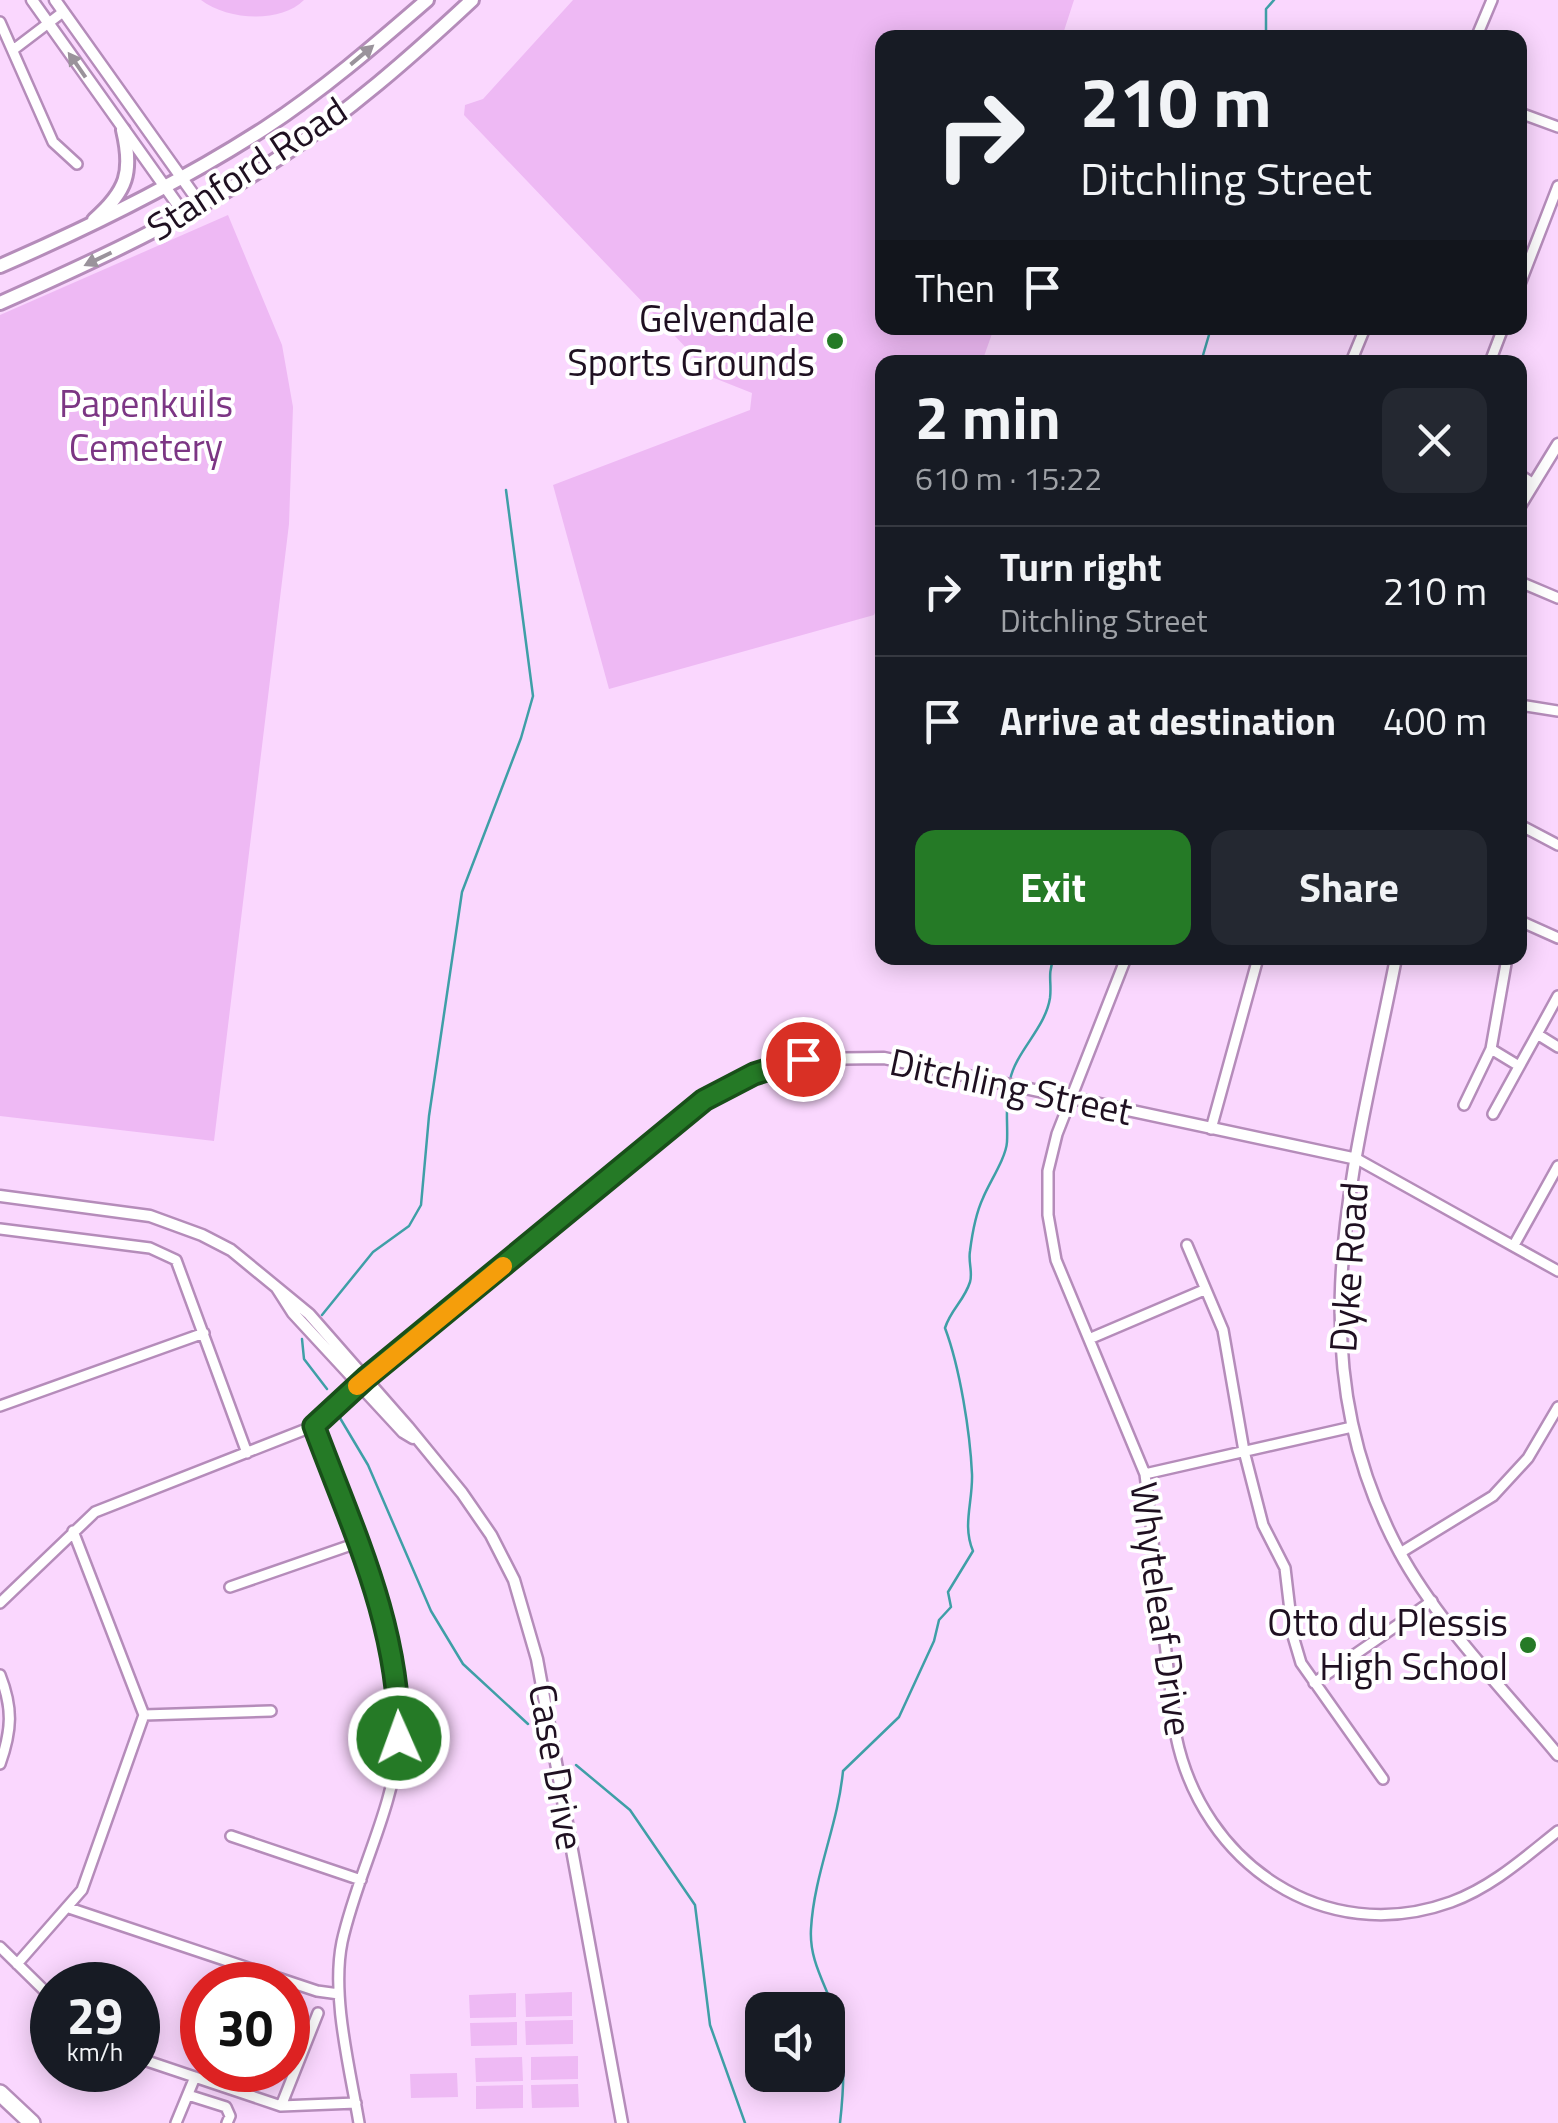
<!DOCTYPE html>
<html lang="en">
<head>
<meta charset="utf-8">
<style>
	body { margin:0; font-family:"Titillium Web",sans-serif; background:#242831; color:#f1f3f6; height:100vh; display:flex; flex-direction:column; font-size:38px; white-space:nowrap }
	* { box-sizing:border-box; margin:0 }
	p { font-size:32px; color:#9ea1a6 }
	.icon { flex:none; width:55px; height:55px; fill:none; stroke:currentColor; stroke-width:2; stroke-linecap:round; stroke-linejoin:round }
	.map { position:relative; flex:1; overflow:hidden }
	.details { position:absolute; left:875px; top:355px; width:652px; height:610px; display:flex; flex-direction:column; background:#171b24; border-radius:20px; box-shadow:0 5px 25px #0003 }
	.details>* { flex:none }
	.guide { position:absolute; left:875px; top:30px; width:652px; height:305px; border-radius:20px; box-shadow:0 5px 25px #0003; background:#171b24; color:#f1f3f6; overflow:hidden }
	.buttons { position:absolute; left:745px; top:1992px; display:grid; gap:20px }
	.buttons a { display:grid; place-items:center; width:100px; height:100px; border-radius:20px; background:#171b24; box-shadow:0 5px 25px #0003; font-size:50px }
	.speed { position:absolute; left:30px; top:1962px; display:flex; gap:20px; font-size:50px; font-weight:700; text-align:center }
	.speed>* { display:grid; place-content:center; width:130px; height:130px; border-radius:50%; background:#171b24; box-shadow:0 5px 25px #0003; line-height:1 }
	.speed small { font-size:25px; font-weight:400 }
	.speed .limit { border:15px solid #d22; background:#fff; color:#111 }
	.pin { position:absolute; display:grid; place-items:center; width:85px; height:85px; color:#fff; margin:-42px; border:5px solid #fff; border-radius:50%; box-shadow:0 2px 10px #0007 }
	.me { position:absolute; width:110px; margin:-55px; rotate:358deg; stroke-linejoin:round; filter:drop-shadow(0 0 8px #0008) }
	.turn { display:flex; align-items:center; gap:35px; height:210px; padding:0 40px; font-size:45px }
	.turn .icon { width:130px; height:130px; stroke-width:2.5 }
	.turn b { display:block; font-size:70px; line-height:85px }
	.then { display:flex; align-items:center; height:95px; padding:0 40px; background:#0003; gap:20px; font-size:38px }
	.round { display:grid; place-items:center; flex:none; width:105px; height:105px; border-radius:20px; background:#242831 }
	.headline { display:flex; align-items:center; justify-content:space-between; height:170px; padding:0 40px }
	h1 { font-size:60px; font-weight:700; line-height:75px }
	.button { display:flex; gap:20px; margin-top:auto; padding:20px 40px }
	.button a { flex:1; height:115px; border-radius:20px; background:#257a26; color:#fff; font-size:40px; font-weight:700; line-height:115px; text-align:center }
	.button a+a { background:#242831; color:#f1f3f6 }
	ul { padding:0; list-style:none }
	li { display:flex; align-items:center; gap:30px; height:130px; padding:0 40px; border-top:2px solid #363941 }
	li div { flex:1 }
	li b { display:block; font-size:38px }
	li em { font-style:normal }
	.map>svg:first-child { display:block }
	.green { fill:#eeb9f4 }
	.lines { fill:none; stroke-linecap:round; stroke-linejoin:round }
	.stream { stroke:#3f9fa7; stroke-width:2.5 }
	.minor-casing { stroke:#b58cba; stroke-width:14 }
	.tertiary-casing { stroke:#b58cba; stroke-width:15 }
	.secondary-casing { stroke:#b58cba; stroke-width:18 }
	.motorway-casing { stroke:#b58cba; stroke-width:20 }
	.minor { stroke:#fff; stroke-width:9 }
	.tertiary { stroke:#fff; stroke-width:10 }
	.secondary { stroke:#fff; stroke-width:12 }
	.motorway { stroke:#fff; stroke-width:15 }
	.oneway { fill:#9a939b }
	.route-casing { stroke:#184f19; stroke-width:25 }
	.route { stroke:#257a26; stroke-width:18 }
	.slow { stroke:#f59e0b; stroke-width:18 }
	.poi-dot { fill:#257a26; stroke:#fff; stroke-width:4 }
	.labels { text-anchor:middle; stroke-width:8; stroke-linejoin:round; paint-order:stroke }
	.street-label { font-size:38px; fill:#1f1021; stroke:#fff }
	.poi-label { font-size:38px; fill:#1f1021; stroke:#fff; text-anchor:end }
	.park-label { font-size:38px; fill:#7c3684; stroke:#fff }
</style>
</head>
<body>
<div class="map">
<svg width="1558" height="2123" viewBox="0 0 1558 2123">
	<rect width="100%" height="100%" fill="#fad7fe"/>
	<path class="green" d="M201,0H304C280,24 227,20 201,0Z
		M573,0H1074L1062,37L882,38V328H994L982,362H882V597L874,615L609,689L553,485L750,410L752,393L699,372L693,355L464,115L465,105L483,99Z
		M228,215L282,345L293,407L289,524L214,1141L0,1116V315Z
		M572,1992V2016L526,2017L525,1994Z
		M516,1993V2017L470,2018L469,1995Z
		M573,2020V2044L526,2045L525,2021Z
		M517,2022V2045L471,2046L470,2023Z
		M578,2056V2079L531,2080V2057Z
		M522,2057L523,2081L476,2082L475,2058Z
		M457,2073L458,2097L411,2098L410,2074Z
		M578,2084L579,2107L532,2108L531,2085Z
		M523,2085V2108L476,2109V2086Z"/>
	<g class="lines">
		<path class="stream" d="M1266,38V9L1274,0
			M1201,362L1211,328
			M1010,1080C1016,1051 1045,1029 1050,998C1052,982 1047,975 1054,958
			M322,1315L373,1252L409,1226L421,1205L429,1116L462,892L521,738L533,696L506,490
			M302,1339L304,1359L327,1389
			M340,1418L368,1465L431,1611L463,1664L528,1724
			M576,1765L630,1810L695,1905L710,2025L745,2123
			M840,2123C844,2087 846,2052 836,2016C827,1986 809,1962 811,1929C814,1874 838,1825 843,1771L899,1717L934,1641L939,1620L951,1607L948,1592L973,1551C962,1525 973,1502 972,1474C970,1432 960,1368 945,1328C951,1309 964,1301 970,1282C973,1272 968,1262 970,1251C972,1235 976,1213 983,1198C989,1183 1006,1158 1007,1142C1008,1124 1005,1107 1009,1088"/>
		<defs>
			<path id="minor" d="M0,22L53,142L77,164
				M1476,38L1492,0
				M13,50L63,12
				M1520,113L1558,127
				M1520,284L1558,186
				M1351,362L1365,328
				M1490,362L1503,328
				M1520,475L1532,483
				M1520,582L1558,598
				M1520,705L1558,711
				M1520,825L1558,845
				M1520,921L1558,938
				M1126,958L1057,1134L1048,1171V1215L1056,1260L1145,1474L1176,1736C1202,1863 1324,1948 1451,1902C1492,1887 1524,1858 1558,1831
				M1537,1034L1558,1047
				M1491,1049L1519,1066
				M1464,1105L1491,1049L1507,958
				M1493,1114L1558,996
				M1211,1129L1258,958
				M1357,1159L1558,1271
				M0,1229L150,1248L176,1260L247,1453
				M1187,1245L1223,1330L1244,1451L1263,1525L1285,1568L1293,1636L1301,1663L1383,1779
				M1514,1245L1558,1166
				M1089,1339L1204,1290
				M0,1406L204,1333
				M314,1426C350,1523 406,1632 399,1738C394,1810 357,1873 342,1942C331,1996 350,2069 359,2123
				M1145,1474L1352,1427
				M1400,1553L1493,1496L1528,1458L1558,1407
				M230,1587L357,1543
				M0,1603L95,1512L314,1426L358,1384
				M0,1675C13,1708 12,1730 0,1764
				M1314,1683L1432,1601
				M144,1715L271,1711
				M231,1836L361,1880
				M69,1908L317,1991L339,1994
				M0,1947L52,1998
				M17,1964L82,1890L144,1715L73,1531
				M138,2058L281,2106L356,2103
				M188,2095L226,2107L230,2116L227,2123
				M281,2106L318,2013
				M176,2123L195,2077"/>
			<path id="tertiary" d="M32,0L185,215
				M55,0L201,205
				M1520,506L1558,444
				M1396,958C1356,1163 1293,1353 1399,1551C1437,1622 1506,1692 1558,1755
				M0,1196L150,1216L202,1235L231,1250L309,1314L408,1427L462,1493L491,1535L514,1580L537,1659L622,2123
				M277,1288L293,1313L403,1432L413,1438
				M358,1384L704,1100L753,1074L803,1059L884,1058L1357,1159"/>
			<path id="secondary" d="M94,220C127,191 133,172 123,130
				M0,266C92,226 180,183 265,128C323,90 375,45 427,0
				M0,303C95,261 190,217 277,159C347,113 411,57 472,0"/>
			<path id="motorway" d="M0,2093L32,2123"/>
		</defs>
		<use href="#minor" class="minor-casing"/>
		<use href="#tertiary" class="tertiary-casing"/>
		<use href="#secondary" class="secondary-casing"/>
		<use href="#motorway" class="motorway-casing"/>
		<use href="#minor" class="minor"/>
		<use href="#tertiary" class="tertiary"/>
		<use href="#secondary" class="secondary"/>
		<use href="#motorway" class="motorway"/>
	</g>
	<defs><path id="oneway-solid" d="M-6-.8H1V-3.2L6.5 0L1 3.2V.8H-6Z" transform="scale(2.5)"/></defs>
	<g class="oneway">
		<use href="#oneway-solid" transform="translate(362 55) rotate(-40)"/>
		<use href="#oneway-solid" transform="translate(77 65) rotate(-125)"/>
		<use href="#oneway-solid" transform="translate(98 259) rotate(154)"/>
	</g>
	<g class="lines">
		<defs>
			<path id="route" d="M399,1738C399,1624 353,1531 314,1426L366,1378L704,1100L754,1074L803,1059"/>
		</defs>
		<use href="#route" class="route-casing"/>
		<use href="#route" class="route"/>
		<path class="slow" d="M357,1386L503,1266"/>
	</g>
	<g class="poi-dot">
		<circle cx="835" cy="341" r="10"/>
		<circle cx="1528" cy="1645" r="10"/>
	</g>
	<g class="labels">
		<g class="street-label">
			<text transform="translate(247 169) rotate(-33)" y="13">Stanford Road</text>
			<text transform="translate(1011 1087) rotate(12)" y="13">Ditchling Street</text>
			<text transform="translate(1349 1267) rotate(-86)" y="13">Dyke Road</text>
			<text transform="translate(1161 1609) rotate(82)" y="13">Whyteleaf Drive</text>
			<text transform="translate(556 1767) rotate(80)" y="13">Case Drive</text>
		</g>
		<g class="poi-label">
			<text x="815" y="332">Gelvendale<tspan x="815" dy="44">Sports Grounds</tspan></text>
			<text x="1508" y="1636">Otto du Plessis<tspan x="1508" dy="44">High School</tspan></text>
		</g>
		<g class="park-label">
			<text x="146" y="417">Papenkuils<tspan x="146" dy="44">Cemetery</tspan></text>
		</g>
	</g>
</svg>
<div class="buttons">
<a><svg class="icon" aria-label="sound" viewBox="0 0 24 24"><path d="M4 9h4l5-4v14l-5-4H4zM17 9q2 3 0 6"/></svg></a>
</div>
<div class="speed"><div>29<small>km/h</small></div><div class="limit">30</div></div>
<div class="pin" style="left:803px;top:1059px;background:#d93025"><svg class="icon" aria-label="arrive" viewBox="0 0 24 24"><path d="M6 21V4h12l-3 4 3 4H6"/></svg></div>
<svg class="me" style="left:399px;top:1738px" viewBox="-20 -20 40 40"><circle r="17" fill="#257a26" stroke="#fff" stroke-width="3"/><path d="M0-11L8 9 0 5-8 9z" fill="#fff"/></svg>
<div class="guide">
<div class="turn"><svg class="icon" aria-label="right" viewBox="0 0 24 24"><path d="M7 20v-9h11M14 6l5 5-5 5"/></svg><div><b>210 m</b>Ditchling Street</div></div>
<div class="then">Then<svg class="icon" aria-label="arrive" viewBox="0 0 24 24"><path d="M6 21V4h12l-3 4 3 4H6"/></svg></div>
</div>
<section class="details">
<div class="headline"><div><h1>2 min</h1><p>610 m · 15:22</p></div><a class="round"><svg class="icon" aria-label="close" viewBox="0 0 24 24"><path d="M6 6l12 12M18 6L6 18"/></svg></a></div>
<ul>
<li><svg class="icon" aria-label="right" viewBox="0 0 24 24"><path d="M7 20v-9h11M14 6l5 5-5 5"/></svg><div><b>Turn right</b><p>Ditchling Street</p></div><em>210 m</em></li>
<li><svg class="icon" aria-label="arrive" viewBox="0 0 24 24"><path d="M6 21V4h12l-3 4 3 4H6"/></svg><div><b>Arrive at destination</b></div><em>400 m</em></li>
</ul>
<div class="button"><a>Exit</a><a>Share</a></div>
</section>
</div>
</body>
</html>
